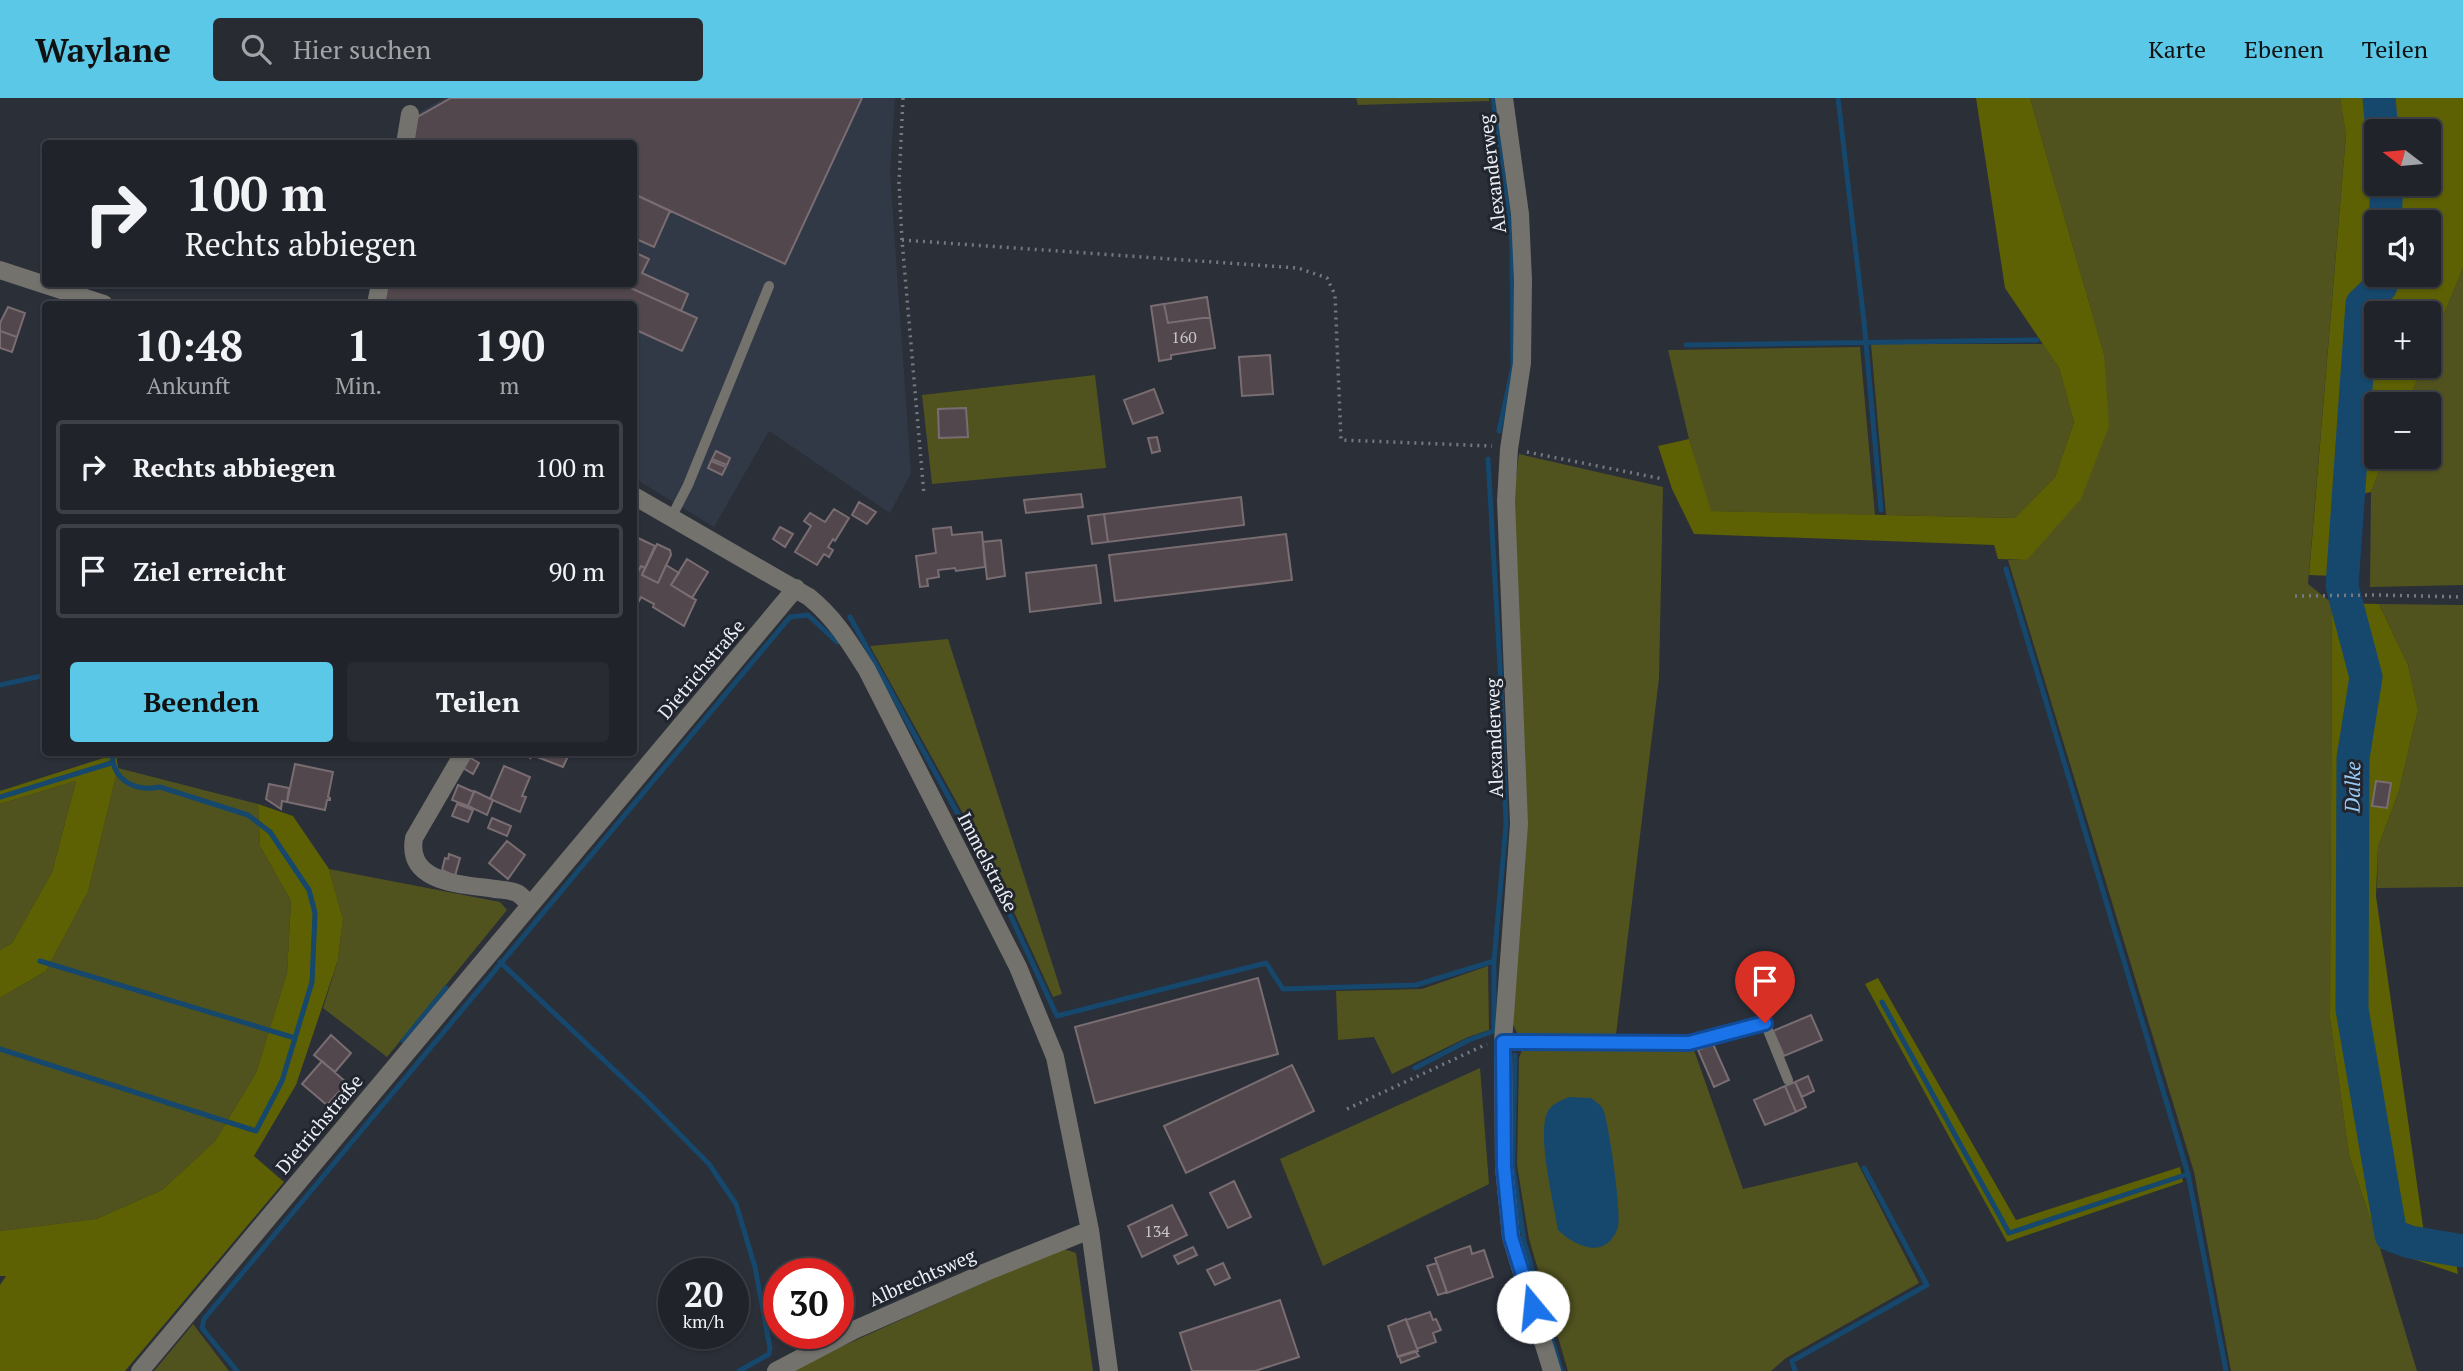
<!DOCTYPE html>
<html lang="de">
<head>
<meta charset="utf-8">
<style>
	body { margin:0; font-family:"PT Serif",serif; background:#282b32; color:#f1f3f6; height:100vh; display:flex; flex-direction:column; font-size:26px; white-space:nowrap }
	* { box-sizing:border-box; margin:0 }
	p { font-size:23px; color:#a2a4a8 }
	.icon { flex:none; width:38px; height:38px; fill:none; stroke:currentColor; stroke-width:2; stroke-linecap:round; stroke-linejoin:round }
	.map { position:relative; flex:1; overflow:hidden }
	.side { position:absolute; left:42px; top:203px; width:595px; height:455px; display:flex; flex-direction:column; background:#20232a; border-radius:7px; box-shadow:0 2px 5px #0004,0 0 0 2px #3d4047 }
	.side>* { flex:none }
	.banner { position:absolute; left:42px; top:42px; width:595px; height:147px; border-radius:7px; box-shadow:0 2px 5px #0004,0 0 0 2px #3d4047; background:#20232a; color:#f1f3f6; overflow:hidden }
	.needle { width:46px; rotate:286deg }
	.tools { position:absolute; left:2364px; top:21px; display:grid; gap:14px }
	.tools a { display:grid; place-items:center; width:77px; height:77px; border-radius:7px; background:#20232a; box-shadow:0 2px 5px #0004,0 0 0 2px #3d4047; font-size:35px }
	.speed { position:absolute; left:658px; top:1160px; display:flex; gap:14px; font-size:35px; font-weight:700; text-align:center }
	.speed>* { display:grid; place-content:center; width:91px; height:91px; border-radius:50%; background:#20232a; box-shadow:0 2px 5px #0004,0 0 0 2px #3d4047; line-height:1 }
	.speed small { font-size:18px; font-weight:400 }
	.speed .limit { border:10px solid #d22; background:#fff; color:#111 }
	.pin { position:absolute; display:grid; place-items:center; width:60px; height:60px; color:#fff; margin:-72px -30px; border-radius:50% 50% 50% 0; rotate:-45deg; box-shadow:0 0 7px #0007 }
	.pin .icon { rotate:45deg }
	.me { position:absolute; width:77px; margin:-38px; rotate:343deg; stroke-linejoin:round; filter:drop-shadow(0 0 5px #0008) }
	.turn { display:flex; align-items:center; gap:24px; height:147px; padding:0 28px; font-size:32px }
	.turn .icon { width:91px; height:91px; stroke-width:2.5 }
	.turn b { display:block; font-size:49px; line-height:60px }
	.eta { display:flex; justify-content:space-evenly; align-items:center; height:119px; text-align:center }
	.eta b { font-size:42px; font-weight:700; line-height:49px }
	.primary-button { display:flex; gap:14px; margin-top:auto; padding:14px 28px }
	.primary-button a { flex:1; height:80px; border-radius:7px; background:#5bc8e7; color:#111; font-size:28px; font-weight:700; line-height:80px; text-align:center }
	.primary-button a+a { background:#282b32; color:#f1f3f6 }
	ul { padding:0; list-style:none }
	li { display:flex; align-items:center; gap:21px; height:94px; margin:0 14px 10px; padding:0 14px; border:4px solid #3d4047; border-radius:7px }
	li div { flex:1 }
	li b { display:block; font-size:26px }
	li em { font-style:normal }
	header { display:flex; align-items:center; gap:42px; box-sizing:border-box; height:98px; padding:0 35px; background:#5bc8e7; color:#111 }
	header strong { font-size:33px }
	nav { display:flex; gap:38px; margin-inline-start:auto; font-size:24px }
	.search { width:490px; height:63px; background:#282b32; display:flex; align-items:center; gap:18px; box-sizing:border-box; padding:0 24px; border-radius:7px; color:#a2a4a8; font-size:26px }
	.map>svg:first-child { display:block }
	.built { fill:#313947 }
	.green { fill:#51531f }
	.forest { fill:#5d6003; fill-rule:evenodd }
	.water { fill:#16476c }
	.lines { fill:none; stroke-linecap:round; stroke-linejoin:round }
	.stream { stroke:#16476c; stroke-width:5 }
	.river { stroke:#16476c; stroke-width:33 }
	.building { fill:#52474c; stroke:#796d72; stroke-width:2 }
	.path { stroke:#757981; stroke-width:3.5; stroke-dasharray:2 5; stroke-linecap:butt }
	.lane { stroke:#74726d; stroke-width:10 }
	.street { stroke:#74726d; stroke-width:18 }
	.route-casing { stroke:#114b97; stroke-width:18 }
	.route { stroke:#1a73e8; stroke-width:12 }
	.labels { text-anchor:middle; stroke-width:6; stroke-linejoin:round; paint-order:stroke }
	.number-label { font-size:16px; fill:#c6c5cb }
	.street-label { font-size:19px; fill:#eceff5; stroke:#21252e }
	.water-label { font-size:21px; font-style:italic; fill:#99caf5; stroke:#21252e }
</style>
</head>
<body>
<header>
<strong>Waylane</strong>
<div class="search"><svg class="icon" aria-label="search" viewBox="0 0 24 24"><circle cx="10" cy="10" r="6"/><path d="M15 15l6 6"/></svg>Hier suchen</div>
<nav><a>Karte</a><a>Ebenen</a><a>Teilen</a></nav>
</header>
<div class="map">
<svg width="2463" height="1273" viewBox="0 0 2463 1273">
	<rect width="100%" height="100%" fill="#2a2f38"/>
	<path class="built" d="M444,0H895L890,74L911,375L890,415L769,333L714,429L634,380V206H381L384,186H634V46L413,18Z"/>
	<path class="green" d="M1356,0H1489V3L1358,7Z
		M2030,0H2340L2346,35L2308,486L2332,505L2330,921L2349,1057L2380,1150L2417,1273H2231L2194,1074L2008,462H2027L2104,256Z
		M2463,170V487L2370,489L2371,394L2385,359H2429V306H2407L2423,268H2429V252Z
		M1871,246H2043L2059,270L2074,324L2055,379L2015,420L1886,417Z
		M1860,249L1875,417L1710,413L1689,341L1668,252Z
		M1095,277L1106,370L932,386L922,297Z
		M1519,356L1663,389L1659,580L1616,937H1518L1509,918L1513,404Z
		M2379,506L2463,507V789L2377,790L2378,749L2399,693L2418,612L2408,567Z
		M948,541L1062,896L1053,899L996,775L870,548Z
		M118,670L258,706L260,748L291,803L287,875L256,975L215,1043L162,1092L96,1121L0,1133V900L46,873L88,794Z
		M76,683L52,774L12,845L0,852V706Z
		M329,771L500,804L507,812L387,959L323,910L338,862L343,821Z
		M1488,868L1489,932L1468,939L1392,976L1374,939L1338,942L1336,893L1422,891Z
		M1523,949L1694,952L1743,1091L1857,1064L1919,1185L1786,1260L1771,1273H1568L1529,1141L1517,1067L1519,960Z
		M1480,970L1489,1086L1323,1168L1280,1061Z
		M1061,1150L1076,1155L1093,1273H787Z
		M193,1226L229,1273H154Z"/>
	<path class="forest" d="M1976,0H2030L2104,256L2109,328L2081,401L2027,462L1998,461L1994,447L1694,436L1672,391L1658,348L1689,341L1711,413L2015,420L2055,379L2074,324L2059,270L2005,190Z
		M2340,0H2463V170L2429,252V215H2376V268H2423L2407,306H2376V359H2385L2371,394L2358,397L2357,479L2309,477L2346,36ZM2429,33V86H2376V33ZM2429,124V177H2376V124Z
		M2332,505L2379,506L2408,567L2418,612L2399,693L2378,749L2376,798L2424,1135L2451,1134L2458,1176L2380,1150L2349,1057L2330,921Z
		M116,656L118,670L88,794L46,873L0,900V852L12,845L52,774L76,683L0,706V693Z
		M258,706L293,718L329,771L343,821L338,862L296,987L254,1058L284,1084L125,1273H0V1187L6,1178H0V1133L96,1121L162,1092L215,1043L256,975L287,875L291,803L260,748Z
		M1878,880L2016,1122L2180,1069L2183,1084L2007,1144L1865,886Z"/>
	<path class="water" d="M1569,999L1591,1000C1595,1003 1601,1007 1603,1011C1609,1025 1622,1117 1618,1129C1607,1162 1577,1150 1558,1132C1554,1106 1537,1038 1547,1015C1551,1006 1560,1003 1569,999Z"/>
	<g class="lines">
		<path class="stream" d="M1493,0L1512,145L1513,269L1499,333
			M1838,0L1864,224L1881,412
			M1686,247L2037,242
			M2006,471L2188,1076L2226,1273
			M850,519L993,780L1057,918L1266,865L1283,891L1416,887L1494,863
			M0,587L46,577
			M0,699L111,665
			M40,863L295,940
			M500,864L644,1000L709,1066L736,1106L755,1169L770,1250L769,1256L739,1273
			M1882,904L2009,1135L2188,1076
			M403,943L446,890
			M0,951L256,1033L282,983L312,884L315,815L309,792L270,734L248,717L160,689C134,694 112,682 112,654
			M1515,957L1513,1069L1524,1143L1561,1273
			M1415,970L1469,942L1494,933V863L1506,727L1501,586L1488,361
			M237,1273L202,1230L204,1221L790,519L808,517L837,544
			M1795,1273L1792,1263L1927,1187L1864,1070"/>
		<path class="river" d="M2379,0L2382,33
			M2385,124L2387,86
			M2382,177L2381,188L2362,206L2342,488L2366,579L2353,660L2352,911L2391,1137L2410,1144L2463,1153"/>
	</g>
	<path class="building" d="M451,0H862L785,166L634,96V46H410L414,21Z
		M634,96L670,113L654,149L634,140Z
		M634,154L649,161L642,175L688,196L681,213L622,186H634Z
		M386,186H622L697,220L682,253L634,231V206H382Z
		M1207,199L1210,219L1168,225L1164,206Z
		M1164,206L1168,225L1210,219L1215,250L1171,257V261L1159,263L1151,208Z
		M8,209L25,215L17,239L0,233V225Z
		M0,233L17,239L12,254L0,250Z
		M1270,257L1273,296L1242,298L1239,259Z
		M1154,291L1163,315L1133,326L1124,302Z
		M966,310L968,339L939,340L938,311Z
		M1157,339L1160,353L1152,355L1148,340Z
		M716,353L730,360L727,367L712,361Z
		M711,363L726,369L722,377L708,370Z
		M1081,396L1083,409L1026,415L1024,402Z
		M1241,399L1244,427L1108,444L1104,416Z
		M859,404L876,414L867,426L852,417Z
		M834,411L849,420L835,443L833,441L828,449L833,452L829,459L824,456L817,467L795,454L811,428L804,423L810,415L825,424Z
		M1104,416L1108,444L1092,446L1088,418Z
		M780,429L793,436L785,449L773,441Z
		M951,429L952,437L982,434L985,469L956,473L955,470L938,472L939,479L927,481L928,488L920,489L916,458L936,455L933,431Z
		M1286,436L1292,482L1115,503L1109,457Z
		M634,438L655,448L645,470L641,468L638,474L634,472Z
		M1001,442L1005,478L987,481L983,444Z
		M657,446L670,452L671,457L658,485L642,477Z
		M687,461L708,474L692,500L671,487Z
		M666,467L679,475L671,487L696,502L684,528L653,509L654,506L641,499L639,503L634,500V472L638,474L641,468L645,470L642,477L658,485Z
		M1096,467L1101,505L1030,514L1026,475Z
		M532,654H566L569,656L563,669L532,657L530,661Z
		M469,659L479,665L473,676L463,670Z
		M295,666L333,674L328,699L330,700V702H327L325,712L287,704Z
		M504,668L530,679L522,698L526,699L520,714L490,701Z
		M2376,683L2391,685L2387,710L2372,708Z
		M269,686L289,690L287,704L282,703L281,711L266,701Z
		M458,687L474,694L468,708L452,702Z
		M474,693L493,702L487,717L468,708Z
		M457,706L473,712L468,724L452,718Z
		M492,720L511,728L507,738L488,730Z
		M507,743L525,757L508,781L489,765Z
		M449,756L460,760L455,778L442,772L445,760L448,761Z
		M1258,880L1278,956L1095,1005L1075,929Z
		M1811,917L1822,942L1784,958L1773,933Z
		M331,937L351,955L335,974L314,957Z
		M1713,946L1729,982L1714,989L1698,952Z
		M322,963L347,985L327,1007L302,986Z
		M1292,967L1314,1013L1186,1075L1164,1028Z
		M1808,978L1814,993L1802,999L1795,984Z
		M1795,984L1806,1009L1796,1014L1785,988Z
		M1785,988L1796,1014L1765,1027L1754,1002Z
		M1234,1083L1251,1119L1228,1130L1210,1095Z
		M1172,1107L1187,1137L1142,1159L1128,1128Z
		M1470,1148L1472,1156L1484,1152L1493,1179L1447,1195L1435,1160Z
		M1193,1149L1197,1157L1178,1166L1174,1158Z
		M1223,1165L1230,1180L1215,1187L1207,1172Z
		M1437,1165L1447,1194L1438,1197L1427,1168Z
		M1280,1202L1299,1259L1255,1273H1192L1180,1235Z
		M1430,1214L1433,1222L1436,1221L1441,1232L1433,1235L1436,1244L1417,1251L1406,1222Z
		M1406,1221L1418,1253L1398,1259L1388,1228Z
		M1415,1253L1419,1258L1401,1265L1399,1258Z"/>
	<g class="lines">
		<path class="path" d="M903,0L899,85L902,142L924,397
			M902,142L1298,170L1327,180L1335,197L1341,342L1492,348
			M1527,354L1663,381
			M2295,498L2376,497L2463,499
			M1347,1011L1487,946"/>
		<path class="lane" d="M671,420L688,387L769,188
			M1503,944L1689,945L1765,925L1788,982"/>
		<path class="street" d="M1504,0L1520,116L1523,182L1522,265L1509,351L1506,403L1519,726L1503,944L1504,1069L1511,1139L1552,1273
			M405,46L410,16
			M0,172L104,206
			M376,206L380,186
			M634,398L809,499C835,520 850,545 867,572L1018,869L1055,959L1090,1132L1109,1273
			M464,654L414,740C406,786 463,786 495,791C502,792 511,792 517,795C522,798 526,803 530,806
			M140,1273L796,490
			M776,1273L854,1232L986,1174L1090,1132"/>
	</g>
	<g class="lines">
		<defs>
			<path id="route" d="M1533,1209L1511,1139L1504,1069L1503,944L1689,945L1765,925"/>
		</defs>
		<use href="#route" class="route-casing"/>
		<use href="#route" class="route"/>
	</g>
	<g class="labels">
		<g class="number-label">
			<text x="1184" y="245">160</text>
			<text x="1157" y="1139">134</text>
		</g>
		<g class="street-label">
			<text transform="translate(1492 76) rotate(-97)" y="7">Alexanderweg</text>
			<text transform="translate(701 571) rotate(-50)" y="7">Dietrichstraße</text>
			<text transform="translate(1494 640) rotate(-92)" y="7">Alexanderweg</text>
			<text transform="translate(988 764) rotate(63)" y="7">Immelstraße</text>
			<text transform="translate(319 1026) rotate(-50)" y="7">Dietrichstraße</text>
			<text transform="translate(922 1179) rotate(-24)" y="7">Albrechtsweg</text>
		</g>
		<g class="water-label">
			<text transform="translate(2353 689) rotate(-89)" y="7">Dalke</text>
		</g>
	</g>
</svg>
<div class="tools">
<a><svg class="needle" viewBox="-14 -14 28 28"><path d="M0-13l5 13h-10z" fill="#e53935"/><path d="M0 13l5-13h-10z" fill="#a2a4a8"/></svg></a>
<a><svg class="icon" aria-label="sound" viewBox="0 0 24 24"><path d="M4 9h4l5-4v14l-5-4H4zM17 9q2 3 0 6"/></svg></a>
<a>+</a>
<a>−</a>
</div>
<div class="speed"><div>20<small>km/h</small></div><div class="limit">30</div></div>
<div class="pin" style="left:1765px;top:925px;background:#d93025"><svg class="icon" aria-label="arrive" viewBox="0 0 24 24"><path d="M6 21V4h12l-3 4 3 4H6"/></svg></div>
<svg class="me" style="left:1533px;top:1209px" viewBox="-20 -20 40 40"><circle r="19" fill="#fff"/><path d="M0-13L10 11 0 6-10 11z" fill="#1a73e8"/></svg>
<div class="banner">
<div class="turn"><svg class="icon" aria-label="right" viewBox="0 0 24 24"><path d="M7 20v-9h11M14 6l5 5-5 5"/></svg><div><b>100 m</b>Rechts abbiegen</div></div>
</div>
<section class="side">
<div class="eta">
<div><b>10:48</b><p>Ankunft</p></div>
<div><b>1</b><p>Min.</p></div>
<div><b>190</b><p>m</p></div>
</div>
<ul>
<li><svg class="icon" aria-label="right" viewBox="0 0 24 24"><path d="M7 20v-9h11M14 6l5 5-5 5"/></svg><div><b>Rechts abbiegen</b></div><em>100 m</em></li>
<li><svg class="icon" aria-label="arrive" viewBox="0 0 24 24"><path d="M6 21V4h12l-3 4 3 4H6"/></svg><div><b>Ziel erreicht</b></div><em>90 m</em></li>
</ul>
<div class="primary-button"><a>Beenden</a><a>Teilen</a></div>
</section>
</div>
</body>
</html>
